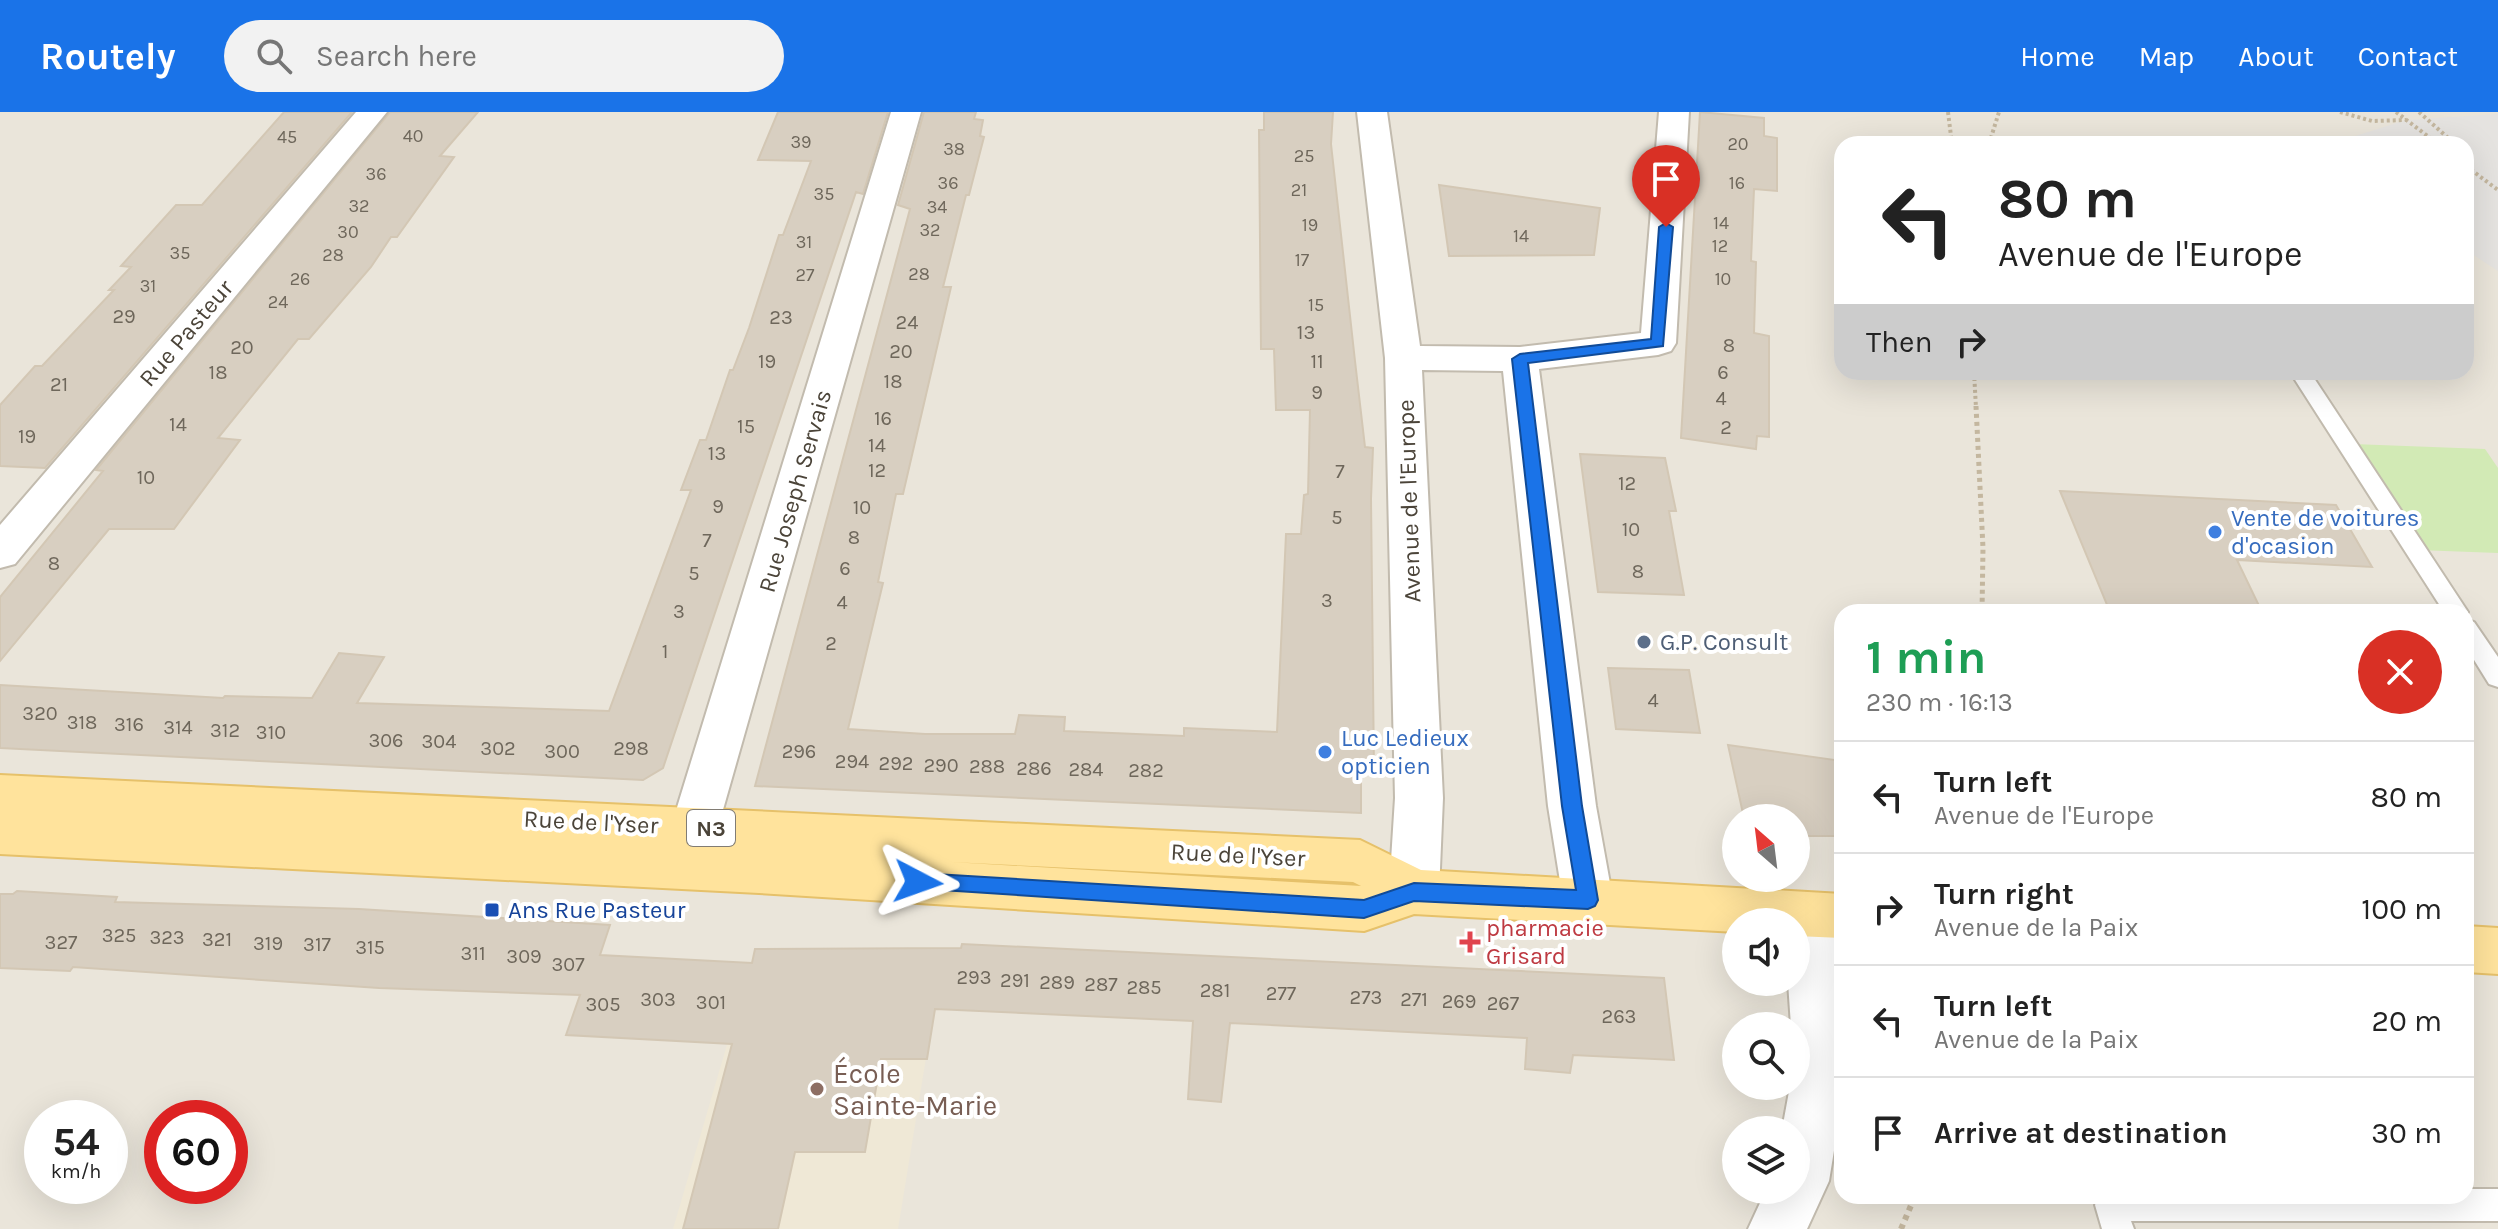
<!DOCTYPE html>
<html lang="en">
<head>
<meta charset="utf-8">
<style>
	body { margin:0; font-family:Karla,sans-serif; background:#f2f2f2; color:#222; height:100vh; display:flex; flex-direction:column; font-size:30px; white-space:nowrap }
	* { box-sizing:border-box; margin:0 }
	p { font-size:26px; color:#767676 }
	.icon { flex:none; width:44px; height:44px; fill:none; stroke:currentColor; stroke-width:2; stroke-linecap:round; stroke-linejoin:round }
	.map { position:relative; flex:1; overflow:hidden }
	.drawer { position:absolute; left:1834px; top:492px; width:640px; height:600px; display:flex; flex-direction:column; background:#fff; border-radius:24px; box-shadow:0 8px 32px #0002 }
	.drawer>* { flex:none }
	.banner { position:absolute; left:1834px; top:24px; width:640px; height:244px; border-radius:24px; box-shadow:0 8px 32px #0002; background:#fff; color:#222; overflow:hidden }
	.needle { width:52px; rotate:332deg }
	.tools { position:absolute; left:1722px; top:692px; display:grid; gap:16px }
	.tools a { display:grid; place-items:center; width:88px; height:88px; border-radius:50%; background:#fff; box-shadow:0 8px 32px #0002; font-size:40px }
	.speed { position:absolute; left:24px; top:988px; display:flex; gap:16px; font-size:40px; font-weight:700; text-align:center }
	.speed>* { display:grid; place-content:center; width:104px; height:104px; border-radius:50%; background:#fff; box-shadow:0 8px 32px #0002; line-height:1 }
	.speed small { font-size:20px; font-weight:400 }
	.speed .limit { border:12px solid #d22; background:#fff; color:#111 }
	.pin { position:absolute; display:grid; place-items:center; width:68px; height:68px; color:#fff; margin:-82px -34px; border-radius:50% 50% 50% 0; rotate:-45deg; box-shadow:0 0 8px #0007 }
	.pin .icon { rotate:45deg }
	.me { position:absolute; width:88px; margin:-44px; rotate:94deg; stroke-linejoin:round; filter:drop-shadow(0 0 6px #0008) }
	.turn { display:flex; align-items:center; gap:28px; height:168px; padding:0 32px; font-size:36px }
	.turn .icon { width:104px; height:104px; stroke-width:2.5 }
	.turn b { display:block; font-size:56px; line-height:68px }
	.then { display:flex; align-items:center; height:76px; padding:0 32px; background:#0003; gap:16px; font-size:30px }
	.round { display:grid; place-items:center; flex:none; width:84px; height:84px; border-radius:42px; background:#f2f2f2 }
	.head { display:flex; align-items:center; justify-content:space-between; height:136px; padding:0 32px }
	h1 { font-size:48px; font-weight:700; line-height:60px; color:#1e9e55 }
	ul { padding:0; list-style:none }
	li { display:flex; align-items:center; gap:24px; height:112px; padding:0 32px; border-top:2px solid #e0e0e0 }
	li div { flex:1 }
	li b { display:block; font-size:30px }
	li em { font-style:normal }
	header { display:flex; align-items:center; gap:48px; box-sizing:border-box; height:112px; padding:0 40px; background:#1a73e8; color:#fff }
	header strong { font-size:38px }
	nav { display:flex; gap:44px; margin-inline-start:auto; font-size:28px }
	.search { width:560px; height:72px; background:#f2f2f2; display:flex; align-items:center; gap:20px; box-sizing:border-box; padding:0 28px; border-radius:44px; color:#767676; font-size:30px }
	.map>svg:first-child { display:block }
	.residential { fill:#eae5da; fill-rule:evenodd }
	.education { fill:#efe8d6 }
	.green { fill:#d2eab5 }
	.parking { fill:#e5e3e0 }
	.building { fill:#d8cfc1; stroke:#d3c7b4; stroke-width:2 }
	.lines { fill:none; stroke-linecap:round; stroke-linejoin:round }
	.service-casing { stroke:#c2bbae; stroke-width:4 }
	.minor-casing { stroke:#c2bbae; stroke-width:4 }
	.tertiary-casing { stroke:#c2bbae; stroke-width:4 }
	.primary-casing { stroke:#e6c16a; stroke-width:4 }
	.path-far2 { stroke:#c4b79f; stroke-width:4; stroke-dasharray:3 3; stroke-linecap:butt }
	.path-far1 { stroke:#c4b79f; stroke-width:5; stroke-dasharray:4 4; stroke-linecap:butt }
	.path { stroke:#c4b79f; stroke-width:6; stroke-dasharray:5 5; stroke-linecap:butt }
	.service { fill:#fff; fill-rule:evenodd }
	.minor { fill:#fff; fill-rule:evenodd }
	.tertiary { fill:#fff; fill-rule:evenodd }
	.primary { fill:#ffe39c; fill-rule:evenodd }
	.route { fill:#1a73e8; stroke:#114b97; stroke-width:2 }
	.shop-dot { fill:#3f7fe0; stroke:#fff; stroke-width:3 }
	.service-dot { fill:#5c6f8a; stroke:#fff; stroke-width:3 }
	.transit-dot { fill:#1a4fb4; stroke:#fff; stroke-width:3 }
	.health-dot { fill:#e0444e; stroke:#fff; stroke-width:3 }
	.education-dot { fill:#8d6e63; stroke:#fff; stroke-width:3 }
	.labels { text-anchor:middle; stroke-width:8; stroke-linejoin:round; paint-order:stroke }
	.far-number-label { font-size:18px; fill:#6e675b }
	.number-label { font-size:20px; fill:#6e675b }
	.shield { fill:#fff; stroke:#817c74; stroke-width:2 }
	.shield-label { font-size:22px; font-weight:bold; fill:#4b4439 }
	.street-label { font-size:24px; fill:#4b4439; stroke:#fff }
	.shop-label { font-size:24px; fill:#366cbe; stroke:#fff; text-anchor:start }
	.service-label { font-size:24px; fill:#4e5e75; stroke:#fff; text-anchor:start }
	.transit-label { font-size:24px; fill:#164399; stroke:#fff; text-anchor:start }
	.health-label { font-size:24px; fill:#be3a42; stroke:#fff; text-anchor:start }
	.near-education-label { font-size:28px; fill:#785e54; stroke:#fff; text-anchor:start }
</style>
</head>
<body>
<header>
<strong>Routely</strong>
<div class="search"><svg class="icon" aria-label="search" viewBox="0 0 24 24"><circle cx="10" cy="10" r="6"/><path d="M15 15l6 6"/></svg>Search here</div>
<nav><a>Home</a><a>Map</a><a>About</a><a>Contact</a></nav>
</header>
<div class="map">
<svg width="2498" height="1117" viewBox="0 0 2498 1117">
	<rect width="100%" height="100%" fill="#f6f3ec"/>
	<path class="residential" d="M0,0H2498V1117H0ZM1842,32H2466V260H1842ZM1842,500H2466V1084H1842ZM1736,706H1796V766H1736ZM1736,810H1796V870H1736ZM1736,914H1796V974H1736ZM42,1006H110V1074H42ZM162,1006H230V1074H162ZM1736,1018H1796V1078H1736Z"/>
	<path class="education" d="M944,836L898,1117H673L755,837Z"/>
	<path class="green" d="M2353,332L2485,337L2498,356V441L2418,438Z"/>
	<path class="parking" d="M2498,2V159L2466,138V32H2330L2406,8Z"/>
	<path class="building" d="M284,0H352L45,356L0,354V293L35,254H42L114,178H109L131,155L121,154L176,93H202Z
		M390,0H478L440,44L454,45L397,125H391L371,155L309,227H298L218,326L240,328L174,417H109L0,549V485L103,359L96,358Z
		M778,0H888L863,82L856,80L663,656L643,668L0,636V573L223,586L225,584L312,586L339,541L384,545L357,591L609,599L691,378H681L700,328H706L730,258H733L749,216L779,123H783L811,49L758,48Z
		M924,0H976L974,7L983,8L980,24L984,25L969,83H966L943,175H951L903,382H896L878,470L883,471L848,617L925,622H1015L1019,603L1065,605L1064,619L1184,624V616L1277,620L1286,422H1301L1304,383L1308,382L1310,298H1276L1274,237H1261L1259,18H1264V0H1333L1331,32L1355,249L1365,335L1373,336L1371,387L1374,659L1361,663V701L755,674L910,97L898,93Z
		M1700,0L1764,6V24L1777,26V79L1754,77L1751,149L1756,150L1754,221L1769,224V325L1757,324L1756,337L1681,326Z
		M1439,73L1600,96L1594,143L1449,144Z
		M1580,342L1665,346L1676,399H1669L1684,483L1598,480Z
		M2060,379L2336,393L2372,455L2237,448L2262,500H2110Z
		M1608,556L1689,558L1700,621L1616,617Z
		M1728,633L1842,649L1836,724H1796V706H1744Z
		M17,779L117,785L115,790L359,797L610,813L600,843L752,851L755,837L961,836L962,832L1664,866L1674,948L1573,943L1570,961L1525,957L1527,926L1230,911L1221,990L1188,987L1193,909L935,897L927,947H881L865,1040H795L778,1117H683L732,932L566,923L580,883L379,876L73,855L70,859L0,856V782H13Z"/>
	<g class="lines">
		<defs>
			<path id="service" d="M2290,260H2310L2464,494L2468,500L2466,503V500H2444Z
				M2466,507L2474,510L2498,545V575L2489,572L2466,535Z
				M2466,1077H2498V1109H2131L2134,1117H2102L2095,1093L2099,1084H2466Z"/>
			<path id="minor" d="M356,0H387L15,452L0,456V413Z
				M891,0H921L707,754L700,769L683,775L666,769L659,754Z
				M1357,0H1387L1420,234L1520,235L1641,221L1659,0H1689L1676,231L1671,239L1658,243L1539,257L1596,694L1613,788L1606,804L1588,810L1570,804L1563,788L1548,694L1503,259L1422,258L1443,686L1439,780L1431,796L1414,802L1397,796L1389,780L1395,686L1385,246Z"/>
			<path id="tertiary" d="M1808,781L1826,787L1833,803L1842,894V990L1829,1069L1807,1117H1748L1766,1078H1796V1018H1782L1790,974H1796V914H1791L1788,870H1796V810H1783V803L1790,787Z"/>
			<path id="primary" d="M0,663L1360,728L1421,758L1842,782V826L1796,824V810H1736V820L1414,802L1364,819L759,781L0,742ZM951,750L1353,770L1361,774Z
				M2466,814L2498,816V862L2466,860Z"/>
		</defs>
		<use href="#service" class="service-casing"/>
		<use href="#minor" class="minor-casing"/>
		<use href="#tertiary" class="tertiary-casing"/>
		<use href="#primary" class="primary-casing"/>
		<path class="path-far2" d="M1948,0L1952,32
			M2340,0L2372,9L2406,8
			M2396,0L2438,32
			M2419,0L2455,32
			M1989,32L1999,0
			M2466,54L2498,78
			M1974,260L1976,296"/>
		<path class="path-far1" d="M1976,294L1983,436L1982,500"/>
		<path class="path" d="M1901,1117L1915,1084"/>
		<use href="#service" class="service"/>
		<use href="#minor" class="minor"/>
		<use href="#tertiary" class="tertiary"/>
		<use href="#primary" class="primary"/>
	</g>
	<path class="route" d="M1666,111L1673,115L1663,234L1528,251L1582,694L1598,788L1595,794L1588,797L1414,789L1364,806L911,776L908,770L911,763L918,761L1364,788L1414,771L1576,778L1562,694L1512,247L1520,242L1651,227L1659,115Z"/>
	<g class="shop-dot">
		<circle cx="2215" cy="420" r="8"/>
		<circle cx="1325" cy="640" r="8"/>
	</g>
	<circle class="service-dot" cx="1644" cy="530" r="8"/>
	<rect class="transit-dot" x="484" y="790" width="16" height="16" rx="4"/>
	<path class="health-dot" d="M1466 818h8v8h8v8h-8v8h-8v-8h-8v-8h8z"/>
	<circle class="education-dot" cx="817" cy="977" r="8"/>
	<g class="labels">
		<g class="far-number-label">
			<text x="413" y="30">40</text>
			<text x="287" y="31">45</text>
			<text x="801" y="36">39</text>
			<text x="1738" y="38">20</text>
			<text x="954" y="43">38</text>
			<text x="1304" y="50">25</text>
			<text x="376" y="68">36</text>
			<text x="948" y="77">36</text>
			<text x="1737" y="77">16</text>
			<text x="1299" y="84">21</text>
			<text x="824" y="88">35</text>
			<text x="359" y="100">32</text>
			<text x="937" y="101">34</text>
			<text x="1721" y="117">14</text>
			<text x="1310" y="119">19</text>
			<text x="930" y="124">32</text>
			<text x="348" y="126">30</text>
			<text x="1521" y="130">14</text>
			<text x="804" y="136">31</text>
			<text x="1720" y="140">12</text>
			<text x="180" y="147">35</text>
			<text x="333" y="149">28</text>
			<text x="1302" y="154">17</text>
			<text x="919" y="168">28</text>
			<text x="805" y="169">27</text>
			<text x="300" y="173">26</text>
			<text x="1723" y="173">10</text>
			<text x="148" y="180">31</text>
			<text x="278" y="196">24</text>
			<text x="1316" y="199">15</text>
		</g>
		<g class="number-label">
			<text x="124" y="211">29</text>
			<text x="781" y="212">23</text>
			<text x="907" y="217">24</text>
			<text x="1306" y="227">13</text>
			<text x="1729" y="240">8</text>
			<text x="242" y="242">20</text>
			<text x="901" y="246">20</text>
			<text x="767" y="256">19</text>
			<text x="1317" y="256">11</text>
			<text x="218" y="267">18</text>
			<text x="1723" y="267">6</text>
			<text x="893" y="276">18</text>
			<text x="59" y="279">21</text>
			<text x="1317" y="287">9</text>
			<text x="1721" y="293">4</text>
			<text x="883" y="313">16</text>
			<text x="178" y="319">14</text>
			<text x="746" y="321">15</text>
			<text x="1726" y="322">2</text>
			<text x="27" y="331">19</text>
			<text x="877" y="340">14</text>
			<text x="717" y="348">13</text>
			<text x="877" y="365">12</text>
			<text x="1340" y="366">7</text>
			<text x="146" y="372">10</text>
			<text x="1627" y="378">12</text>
			<text x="718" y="401">9</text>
			<text x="862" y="402">10</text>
			<text x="1337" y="412">5</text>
			<text x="1631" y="424">10</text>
			<text x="854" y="432">8</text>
			<text x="707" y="435">7</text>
			<text x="54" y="458">8</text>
			<text x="845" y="463">6</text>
			<text x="1638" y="466">8</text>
			<text x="694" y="468">5</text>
			<text x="1327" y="495">3</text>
			<text x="842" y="497">4</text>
			<text x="679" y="506">3</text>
			<text x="831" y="538">2</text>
			<text x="665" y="546">1</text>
			<text x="1653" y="595">4</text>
			<text x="40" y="608">320</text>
			<text x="82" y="617">318</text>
			<text x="129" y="619">316</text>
			<text x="178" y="622">314</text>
			<text x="225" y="625">312</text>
			<text x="271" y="627">310</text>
			<text x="386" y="635">306</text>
			<text x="439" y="636">304</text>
			<text x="498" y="643">302</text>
			<text x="631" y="643">298</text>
			<text x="562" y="646">300</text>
			<text x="799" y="646">296</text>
			<text x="852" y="656">294</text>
			<text x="896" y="658">292</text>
			<text x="941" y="660">290</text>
			<text x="987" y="661">288</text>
			<text x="1034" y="663">286</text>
			<text x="1086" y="664">284</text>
			<text x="1146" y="665">282</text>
			<text x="119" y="830">325</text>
			<text x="167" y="832">323</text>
			<text x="217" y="834">321</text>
			<text x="61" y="837">327</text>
			<text x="268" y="838">319</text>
			<text x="317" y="839">317</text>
			<text x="370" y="842">315</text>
			<text x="473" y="848">311</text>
			<text x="524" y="851">309</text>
			<text x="568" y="859">307</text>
			<text x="974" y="872">293</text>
			<text x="1015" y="875">291</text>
			<text x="1057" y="877">289</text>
			<text x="1101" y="879">287</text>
			<text x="1144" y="882">285</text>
			<text x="1215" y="885">281</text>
			<text x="1281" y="888">277</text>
			<text x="1366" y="892">273</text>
			<text x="658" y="894">303</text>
			<text x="1414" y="894">271</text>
			<text x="1459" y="896">269</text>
			<text x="711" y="897">301</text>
			<text x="1503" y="898">267</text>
			<text x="603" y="899">305</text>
			<text x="1619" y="911">263</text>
		</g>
		<rect class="shield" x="687" y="698" width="48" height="36" rx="6"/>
		<g class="shield-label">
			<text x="711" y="724">N3</text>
		</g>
		<g class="street-label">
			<text transform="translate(186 221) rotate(-50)" y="8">Rue Pasteur</text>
			<text transform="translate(795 379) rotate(-74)" y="8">Rue Joseph Servais</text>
			<text transform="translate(1409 389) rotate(-92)" y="8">Avenue de l'Europe</text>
			<text transform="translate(591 710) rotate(3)" y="8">Rue de l'Yser</text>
			<text transform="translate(1238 743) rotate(3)" y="8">Rue de l'Yser</text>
		</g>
		<g class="shop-label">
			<text x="2231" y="414">Vente de voitures<tspan x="2231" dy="28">d'ocasion</tspan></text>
			<text x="1341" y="634">Luc Ledieux<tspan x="1341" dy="28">opticien</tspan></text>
		</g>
		<g class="service-label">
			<text x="1660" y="538">G.P. Consult</text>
		</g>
		<g class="transit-label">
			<text x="508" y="806">Ans Rue Pasteur</text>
		</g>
		<g class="health-label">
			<text x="1486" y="824">pharmacie<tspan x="1486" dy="28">Grisard</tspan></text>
		</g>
		<g class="near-education-label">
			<text x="833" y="971">École<tspan x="833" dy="32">Sainte-Marie</tspan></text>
		</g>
	</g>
</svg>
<div class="tools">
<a><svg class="needle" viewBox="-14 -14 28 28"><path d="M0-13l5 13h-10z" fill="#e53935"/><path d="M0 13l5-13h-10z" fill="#767676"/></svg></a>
<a><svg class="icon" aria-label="sound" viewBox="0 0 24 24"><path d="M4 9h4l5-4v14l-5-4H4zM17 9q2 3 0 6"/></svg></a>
<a><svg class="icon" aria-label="search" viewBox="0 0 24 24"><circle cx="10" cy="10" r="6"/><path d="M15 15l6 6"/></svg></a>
<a><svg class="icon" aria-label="layers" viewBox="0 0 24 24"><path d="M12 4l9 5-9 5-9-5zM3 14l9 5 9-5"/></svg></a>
</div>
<div class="speed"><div>54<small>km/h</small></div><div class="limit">60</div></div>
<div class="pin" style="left:1666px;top:115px;background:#d93025"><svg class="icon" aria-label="arrive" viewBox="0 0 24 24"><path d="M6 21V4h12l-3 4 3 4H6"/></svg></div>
<svg class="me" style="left:918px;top:770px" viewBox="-20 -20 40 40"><path d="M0-17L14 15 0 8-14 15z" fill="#1a73e8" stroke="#fff" stroke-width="4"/></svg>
<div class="banner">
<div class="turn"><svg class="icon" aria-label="left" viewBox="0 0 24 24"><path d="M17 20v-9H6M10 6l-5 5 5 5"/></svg><div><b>80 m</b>Avenue de l'Europe</div></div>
<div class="then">Then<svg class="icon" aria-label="right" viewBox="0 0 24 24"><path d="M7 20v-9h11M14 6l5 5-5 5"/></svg></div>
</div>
<section class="drawer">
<div class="head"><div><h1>1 min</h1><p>230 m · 16:13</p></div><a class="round" style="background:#d93025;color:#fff"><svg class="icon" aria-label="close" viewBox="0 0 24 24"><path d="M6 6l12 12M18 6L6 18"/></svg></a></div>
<ul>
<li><svg class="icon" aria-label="left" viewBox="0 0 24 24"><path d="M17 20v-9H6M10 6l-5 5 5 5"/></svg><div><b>Turn left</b><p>Avenue de l'Europe</p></div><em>80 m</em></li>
<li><svg class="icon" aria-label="right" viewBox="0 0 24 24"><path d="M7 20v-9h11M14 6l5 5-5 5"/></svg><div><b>Turn right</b><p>Avenue de la Paix</p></div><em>100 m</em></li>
<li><svg class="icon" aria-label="left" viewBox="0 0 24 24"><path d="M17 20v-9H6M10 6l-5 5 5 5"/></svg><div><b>Turn left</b><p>Avenue de la Paix</p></div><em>20 m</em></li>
<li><svg class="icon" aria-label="arrive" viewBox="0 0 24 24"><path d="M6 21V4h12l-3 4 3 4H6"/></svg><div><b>Arrive at destination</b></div><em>30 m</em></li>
</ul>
</section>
</div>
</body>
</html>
